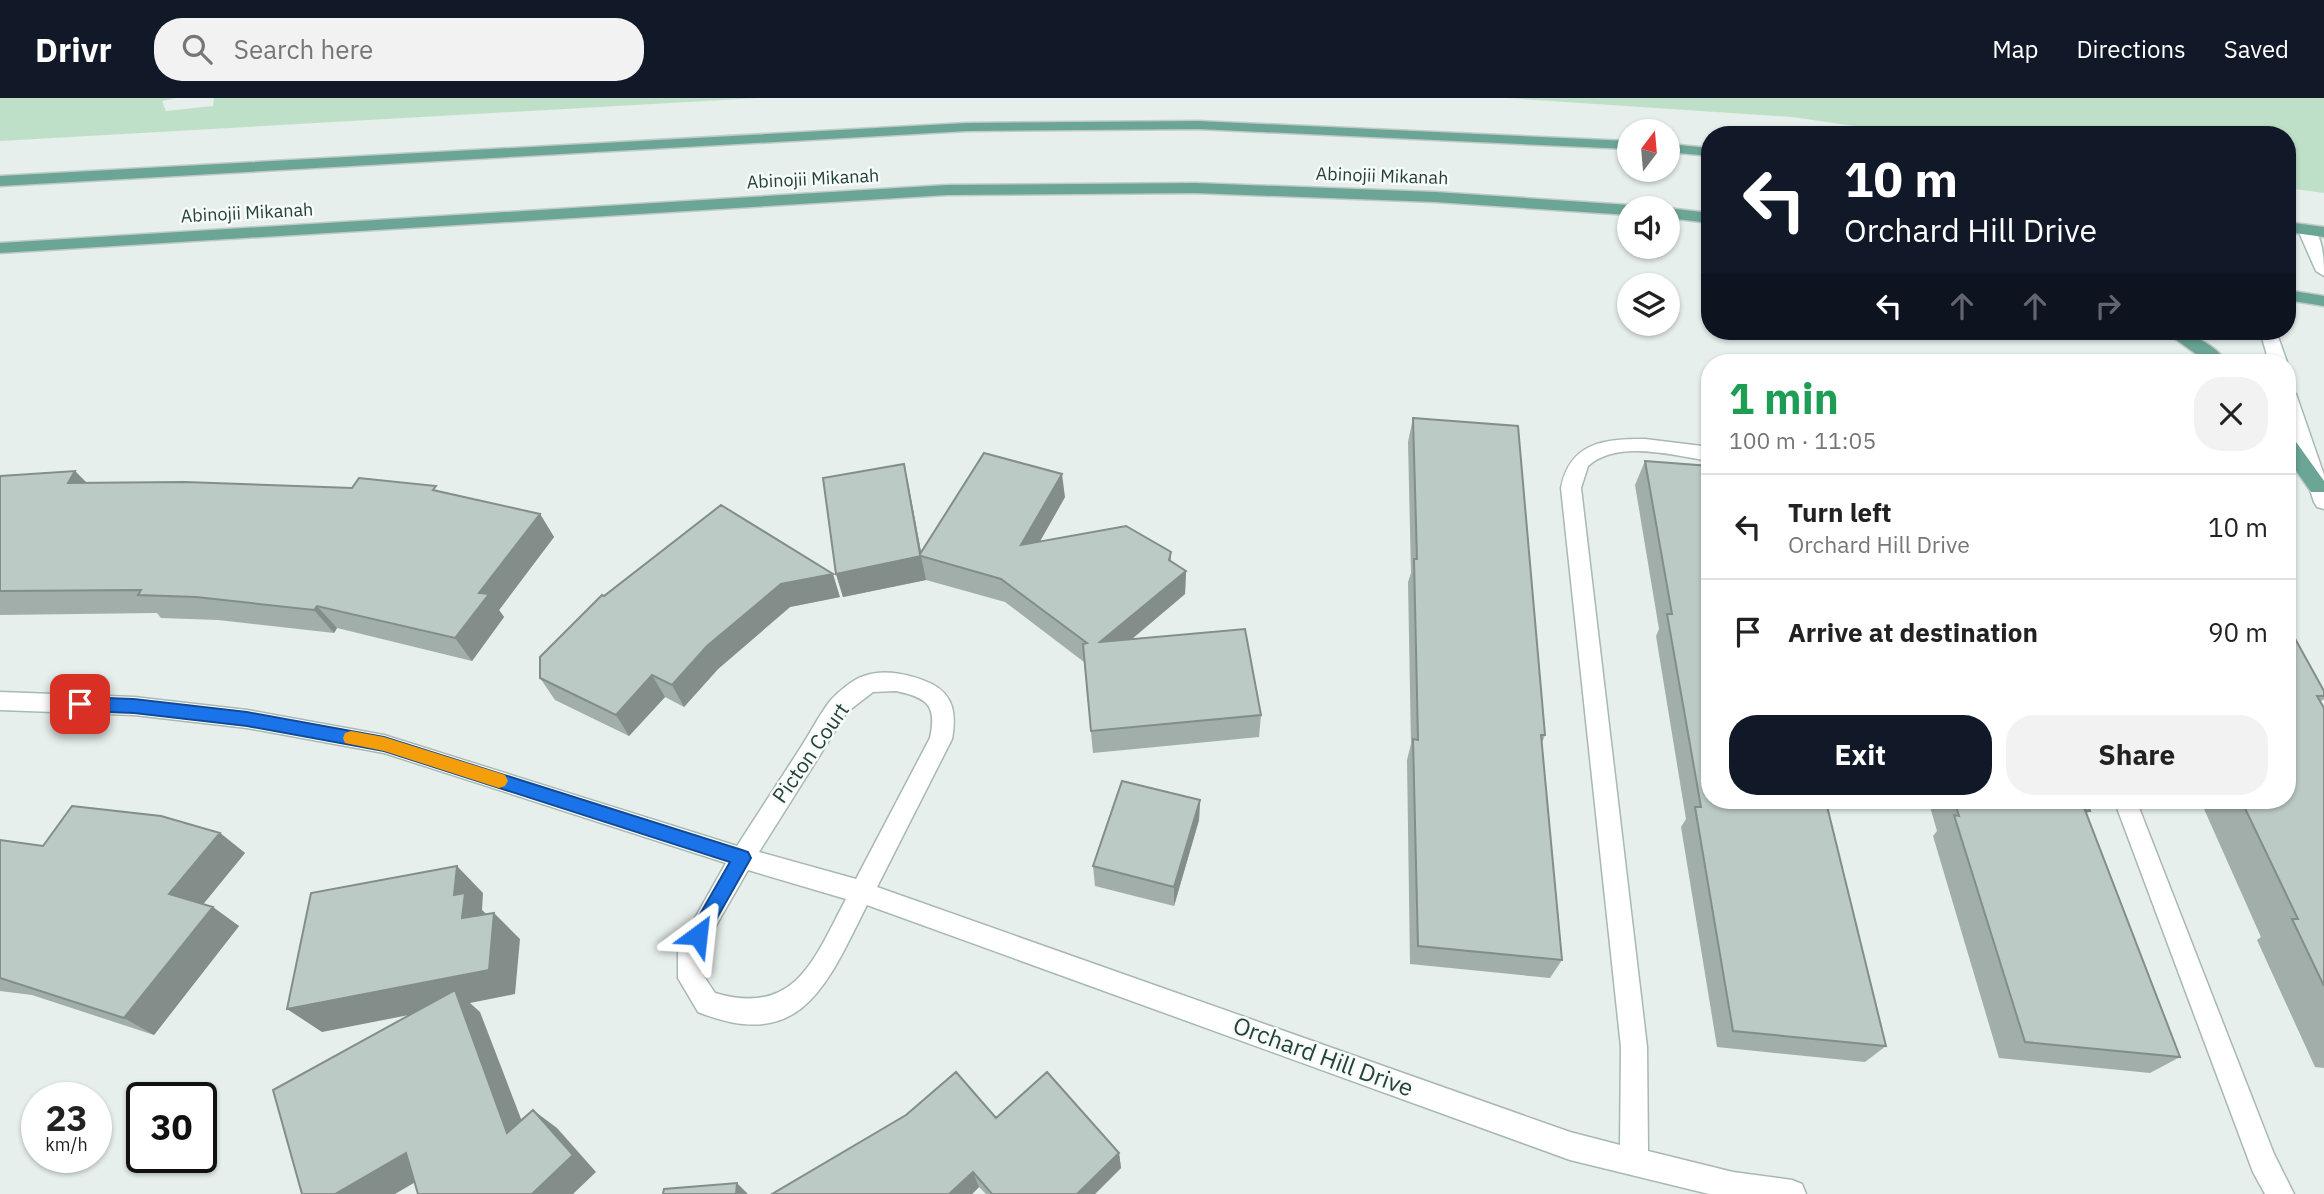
<!DOCTYPE html>
<html lang="en">
<head>
<meta charset="utf-8">
<style>
	body { margin:0; font-family:"IBM Plex Sans",sans-serif; background:#f2f2f2; color:#222; height:100vh; display:flex; flex-direction:column; font-size:26px; white-space:nowrap }
	* { box-sizing:border-box; margin:0 }
	p { font-size:23px; color:#767676 }
	.icon { flex:none; width:38px; height:38px; fill:none; stroke:currentColor; stroke-width:2; stroke-linecap:round; stroke-linejoin:round }
	.map { position:relative; flex:1; overflow:hidden }
	.sheet { position:absolute; left:1701px; top:256px; width:595px; height:455px; display:flex; flex-direction:column; background:#fff; border-radius:28px; box-shadow:0 2px 5px #0004 }
	.sheet>* { flex:none }
	.banner { position:absolute; left:1701px; top:28px; width:595px; height:214px; border-radius:28px; box-shadow:0 2px 5px #0004; background:#111827; color:#fff; overflow:hidden }
	.needle { width:46px; rotate:16deg }
	.tools { position:absolute; left:1617px; top:21px; display:grid; gap:14px }
	.tools a { display:grid; place-items:center; width:63px; height:63px; border-radius:50%; background:#fff; box-shadow:0 2px 5px #0004; font-size:35px }
	.speed { position:absolute; left:21px; top:984px; display:flex; gap:14px; font-size:35px; font-weight:700; text-align:center }
	.speed>* { display:grid; place-content:center; width:91px; height:91px; border-radius:50%; background:#fff; box-shadow:0 2px 5px #0004; line-height:1 }
	.speed small { font-size:18px; font-weight:400 }
	.speed .limit { border:4px solid #111; border-radius:10px; background:#fff; color:#111 }
	.pin { position:absolute; display:grid; place-items:center; width:60px; height:60px; color:#fff; margin:-30px; border-radius:14px; box-shadow:0 4px 10px #0006 }
	.me { position:absolute; width:77px; margin:-38px; rotate:30deg; stroke-linejoin:round; filter:drop-shadow(0 0 5px #0008) }
	.turn { display:flex; align-items:center; gap:24px; height:147px; padding:0 28px; font-size:32px }
	.turn .icon { width:91px; height:91px; stroke-width:2.5 }
	.turn b { display:block; font-size:49px; line-height:60px }
	.lanes { display:flex; align-items:center; height:66px; padding:0 28px; background:#0003; justify-content:center; gap:35px; direction:ltr }
	.lanes .off { opacity:.35 }
	.round { display:grid; place-items:center; flex:none; width:74px; height:74px; border-radius:28px; background:#f2f2f2 }
	.head { display:flex; align-items:center; justify-content:space-between; height:119px; padding:0 28px }
	h1 { font-size:42px; font-weight:700; line-height:52px; color:#1e9e55 }
	.action { display:flex; gap:14px; margin-top:auto; padding:14px 28px }
	.action a { flex:1; height:80px; border-radius:28px; background:#111827; color:#fff; font-size:28px; font-weight:700; line-height:80px; text-align:center }
	.action a+a { background:#f2f2f2; color:#222 }
	ul { padding:0; list-style:none }
	li { display:flex; align-items:center; gap:21px; height:105px; padding:0 28px; border-top:2px solid #e0e0e0 }
	li div { flex:1 }
	li b { display:block; font-size:26px }
	li em { font-style:normal }
	header { display:flex; align-items:center; gap:42px; box-sizing:border-box; height:98px; padding:0 35px; background:#111827; color:#fff }
	header strong { font-size:33px }
	nav { display:flex; gap:38px; margin-inline-start:auto; font-size:24px }
	.search { width:490px; height:63px; background:#f2f2f2; display:flex; align-items:center; gap:18px; box-sizing:border-box; padding:0 24px; border-radius:28px; color:#767676; font-size:26px }
	.map>svg:first-child { display:block }
	.green { fill:#bfe0c8 }
	.lines { fill:none; stroke-linecap:round; stroke-linejoin:round }
	.street-casing { stroke:#a8b8b2; stroke-width:3 }
	.secondary-casing { stroke:#a4bbb3; stroke-width:3 }
	.primary-casing { stroke:#c2cac8; stroke-width:3 }
	.street { fill:#fff; fill-rule:evenodd }
	.secondary { fill:#fff; fill-rule:evenodd }
	.primary { fill:#6aa596; fill-rule:evenodd }
	.wall { fill:#a1aea9 }
	.shaded-wall { fill:#838d89 }
	.building { fill:#bbcac4; stroke:#838d89; stroke-width:2 }
	.route { fill:#1a73e8; stroke:#114b97; stroke-width:2 }
	.slow { fill:#f59e0b }
	.labels { text-anchor:middle; stroke-width:5; stroke-linejoin:round; paint-order:stroke }
	.far-street-label { font-size:18px; fill:#24423a; stroke:#f7fbf9 }
	.street-label { font-size:21px; fill:#24423a; stroke:#f7fbf9 }
	.near-street-label { font-size:24px; fill:#24423a; stroke:#f7fbf9 }
</style>
</head>
<body>
<header>
<strong>Drivr</strong>
<div class="search"><svg class="icon" aria-label="search" viewBox="0 0 24 24"><circle cx="10" cy="10" r="6"/><path d="M15 15l6 6"/></svg>Search here</div>
<nav><a>Map</a><a>Directions</a><a>Saved</a></nav>
</header>
<div class="map">
<svg width="2324" height="1096" viewBox="0 0 2324 1096">
	<rect width="100%" height="100%" fill="#e6efeb"/>
	<path class="green" d="M0,0H177L162,3L166,13L213,8L214,0H758L0,43Z
		M1507,0H2324V95L2287,90V37H1916L1792,19Z"/>
	<g class="lines">
		<defs>
			<path id="street" d="M1645,341L1710,349V363C1673,358 1619,341 1588,368L1581,390L1647,949L1648,1053L1733,1074L1792,1082L1802,1086L1806,1096H1709L1570,1062L867,807C827,886 802,956 698,914L678,880V850L726,765L384,655L247,630L134,617L0,612V594L134,599L247,612L384,637L737,748C758,715 780,682 801,649C811,634 819,617 830,603C837,595 853,581 864,578C885,570 913,577 932,586C955,598 956,618 952,641L877,789L1570,1034L1620,1047L1621,949L1561,390C1570,344 1604,341 1645,341ZM896,593C928,600 937,607 930,640L856,781L759,754L847,614L873,594ZM748,772L846,801C814,861 796,919 715,895L703,877L702,852Z
				M2114,702H2136L2274,1056L2294,1096H2265L2253,1074Z"/>
			<path id="secondary" d="M2306,127C2324,132 2324,163 2324,178L2316,173L2298,132Z
				M2260,233H2276L2287,264H2269Z
				M2287,290L2296,296L2324,377V411L2317,409L2314,404L2287,323Z"/>
			<path id="primary" d="M1198,23L1629,43V51L1198,31L967,33L0,88V78L967,25Z
				M1668,46L1710,50V58L1668,54Z
				M1195,85L1435,94L1629,107L1636,110H1629V117L1435,104L1195,95L947,97L0,155V145L947,87Z
				M1668,110L1710,115V125L1668,120Z
				M2287,124L2324,129V139L2287,134Z
				M2287,192L2324,198V208L2287,202Z
				M2164,233C2187,233 2213,244 2227,264H2207Z
				M2287,340L2294,341L2324,383V394H2311L2287,360Z"/>
		</defs>
		<use href="#street" class="street-casing"/>
		<use href="#secondary" class="secondary-casing"/>
		<use href="#primary" class="primary-casing"/>
		<use href="#street" class="street"/>
		<use href="#secondary" class="secondary"/>
		<use href="#primary" class="primary"/>
	</g>
	<path class="wall" d="M1413,320L1545,637L1542,645L1562,862L1550,880L1410,866L1407,662L1411,646L1408,484L1411,475L1408,344Z
		M1645,363L1833,705L1828,711L1886,948L1865,964L1717,949L1681,729L1686,721L1656,538L1659,531L1635,387Z
		M75,373L86,385L440,394L540,416L554,439L499,512L504,519L472,563L337,530L334,535L218,522L161,520L157,515L0,517V378Z
		M909,390L921,454L1065,399L1040,443L1171,454V463L1186,473L1185,496L1132,541L1261,617L1259,639L1093,655L1084,564L1005,504L926,482L843,499L836,476Z
		M604,498L840,499L790,509L718,571L684,609L665,599L629,638L555,602L540,580Z
		M2287,526L2324,593V601L2320,604L2324,610V970L2315,969L2257,842L2261,839L2200,702H2287Z
		M1200,702L1199,722L1174,808L1095,788L1093,768Z
		M1928,702H2086L2090,713L2086,716L2180,959L2150,975L1999,960L1933,738L1937,733Z
		M220,735L245,755L203,806L239,828L154,937L32,897L0,893V742L43,748Z
		M996,1020L1119,1055L1121,1070L1095,1096H986L979,1089L972,1096H772Z"/>
	<path class="shaded-wall" d="M904,366L909,390L922,459H921Z
		M75,373L98,396L68,385Z
		M1062,376L1065,399L1025,470L1021,447Z
		M540,416L554,439L499,512L504,519L472,563L455,540L479,495Z
		M921,458L926,482L843,499L836,476Z
		M1186,473L1185,496L1101,567L1100,544Z
		M833,476L840,499L790,509L718,571L684,609L672,587L707,548L781,486Z
		M317,508L337,530L334,535L314,512Z
		M652,577L665,599L629,638L616,617Z
		M1200,702L1199,722L1174,808V789Z
		M220,735L245,755L196,815L169,796Z
		M457,768L483,795L482,812L492,821L462,820L454,797Z
		M213,809L239,828L154,937L124,920Z
		M494,815L520,841L515,896L470,905L480,914L533,1052L507,1035L460,907L322,934L287,911Z
		M533,1012L557,1030L596,1074L573,1096H532Z
		M406,1055L436,1072L395,1096H335Z
		M1119,1055L1121,1070L1095,1096H1077Z
		M973,1074L979,1089L972,1096H949Z
		M737,1085L748,1096H736Z"/>
	<path class="building" d="M1413,320L1518,328L1545,637H1541L1562,862L1418,848L1413,641L1418,642L1414,461H1417Z
		M984,355L1062,376L1021,447L1126,428L1171,454L1169,462L1186,473L1100,544L1245,531L1261,617L1091,633L1083,546L1087,545L1001,481L921,458L836,476L823,380L904,366L920,456Z
		M1645,363L1710,368V702H1832L1833,705L1826,704L1886,948L1733,933L1695,709H1701L1667,516H1672Z
		M75,373L68,385L185,384L352,390L359,380L436,388L433,392L540,416L479,495L489,496L455,540L317,508L314,512L196,499L138,497L141,492L0,493V378Z
		M721,407L833,476L781,486L707,548L672,587L652,577L616,617L540,580V559L602,497L604,498Z
		M2287,526L2324,593V598H2317L2324,610V888L2292,821H2298L2241,702H2287Z
		M1122,683L1200,702L1174,789L1093,768Z
		M1954,702H2086L2090,713L2085,712L2180,959L2025,944L1954,717L1959,718Z
		M72,708L161,718L220,735L169,796L213,809L124,920L0,880V742L43,748Z
		M457,768L454,797L465,795L462,820L494,815L489,872L287,911L311,795Z
		M455,892L507,1035L533,1012L573,1057L532,1096H418L406,1055L335,1096H302L273,992Z
		M956,974L996,1020L1047,974L1119,1055L1077,1096H992L973,1074L949,1096H772L906,1017Z
		M737,1085L736,1096H663L664,1091Z"/>
	<path class="route" d="M80,599L134,601L247,614L384,639L742,752L748,754L751,760L704,843L698,845L691,843L688,837L730,764L384,653L247,628L134,615L80,613L75,611L72,606L75,601Z"/>
	<path class="slow" d="M351,633L384,639L499,675L505,677L508,683L505,688L499,690L384,653L345,645L343,640L345,635Z"/>
	<g class="labels">
		<g class="far-street-label">
			<text transform="translate(1382 78) rotate(2)" y="6">Abinojii Mikanah</text>
			<text transform="translate(813 81) rotate(-3)" y="6">Abinojii Mikanah</text>
			<text transform="translate(247 115) rotate(-3)" y="6">Abinojii Mikanah</text>
		</g>
		<g class="street-label">
			<text transform="translate(811 655) rotate(-55)" y="7">Picton Court</text>
		</g>
		<g class="near-street-label">
			<text transform="translate(1323 959) rotate(20)" y="8">Orchard Hill Drive</text>
		</g>
	</g>
</svg>
<div class="tools">
<a><svg class="needle" viewBox="-14 -14 28 28"><path d="M0-13l5 13h-10z" fill="#e53935"/><path d="M0 13l5-13h-10z" fill="#767676"/></svg></a>
<a><svg class="icon" aria-label="sound" viewBox="0 0 24 24"><path d="M4 9h4l5-4v14l-5-4H4zM17 9q2 3 0 6"/></svg></a>
<a><svg class="icon" aria-label="layers" viewBox="0 0 24 24"><path d="M12 4l9 5-9 5-9-5zM3 14l9 5 9-5"/></svg></a>
</div>
<div class="speed"><div>23<small>km/h</small></div><div class="limit">30</div></div>
<div class="pin" style="left:80px;top:606px;background:#d93025"><svg class="icon" aria-label="arrive" viewBox="0 0 24 24"><path d="M6 21V4h12l-3 4 3 4H6"/></svg></div>
<svg class="me" style="left:698px;top:837px" viewBox="-20 -20 40 40"><path d="M0-17L14 15 0 8-14 15z" fill="#1a73e8" stroke="#fff" stroke-width="4"/></svg>
<div class="banner">
<div class="turn"><svg class="icon" aria-label="left" viewBox="0 0 24 24"><path d="M17 20v-9H6M10 6l-5 5 5 5"/></svg><div><b>10 m</b>Orchard Hill Drive</div></div>
<div class="lanes"><svg class="icon" aria-label="left" viewBox="0 0 24 24"><path d="M17 20v-9H6M10 6l-5 5 5 5"/></svg><svg class="icon off" aria-label="ahead" viewBox="0 0 24 24"><path d="M12 20V5M6 11l6-6 6 6"/></svg><svg class="icon off" aria-label="ahead" viewBox="0 0 24 24"><path d="M12 20V5M6 11l6-6 6 6"/></svg><svg class="icon off" aria-label="right" viewBox="0 0 24 24"><path d="M7 20v-9h11M14 6l5 5-5 5"/></svg></div>
</div>
<section class="sheet">
<div class="head"><div><h1>1 min</h1><p>100 m · 11:05</p></div><a class="round"><svg class="icon" aria-label="close" viewBox="0 0 24 24"><path d="M6 6l12 12M18 6L6 18"/></svg></a></div>
<ul>
<li><svg class="icon" aria-label="left" viewBox="0 0 24 24"><path d="M17 20v-9H6M10 6l-5 5 5 5"/></svg><div><b>Turn left</b><p>Orchard Hill Drive</p></div><em>10 m</em></li>
<li><svg class="icon" aria-label="arrive" viewBox="0 0 24 24"><path d="M6 21V4h12l-3 4 3 4H6"/></svg><div><b>Arrive at destination</b></div><em>90 m</em></li>
</ul>
<div class="action"><a>Exit</a><a>Share</a></div>
</section>
</div>
</body>
</html>
